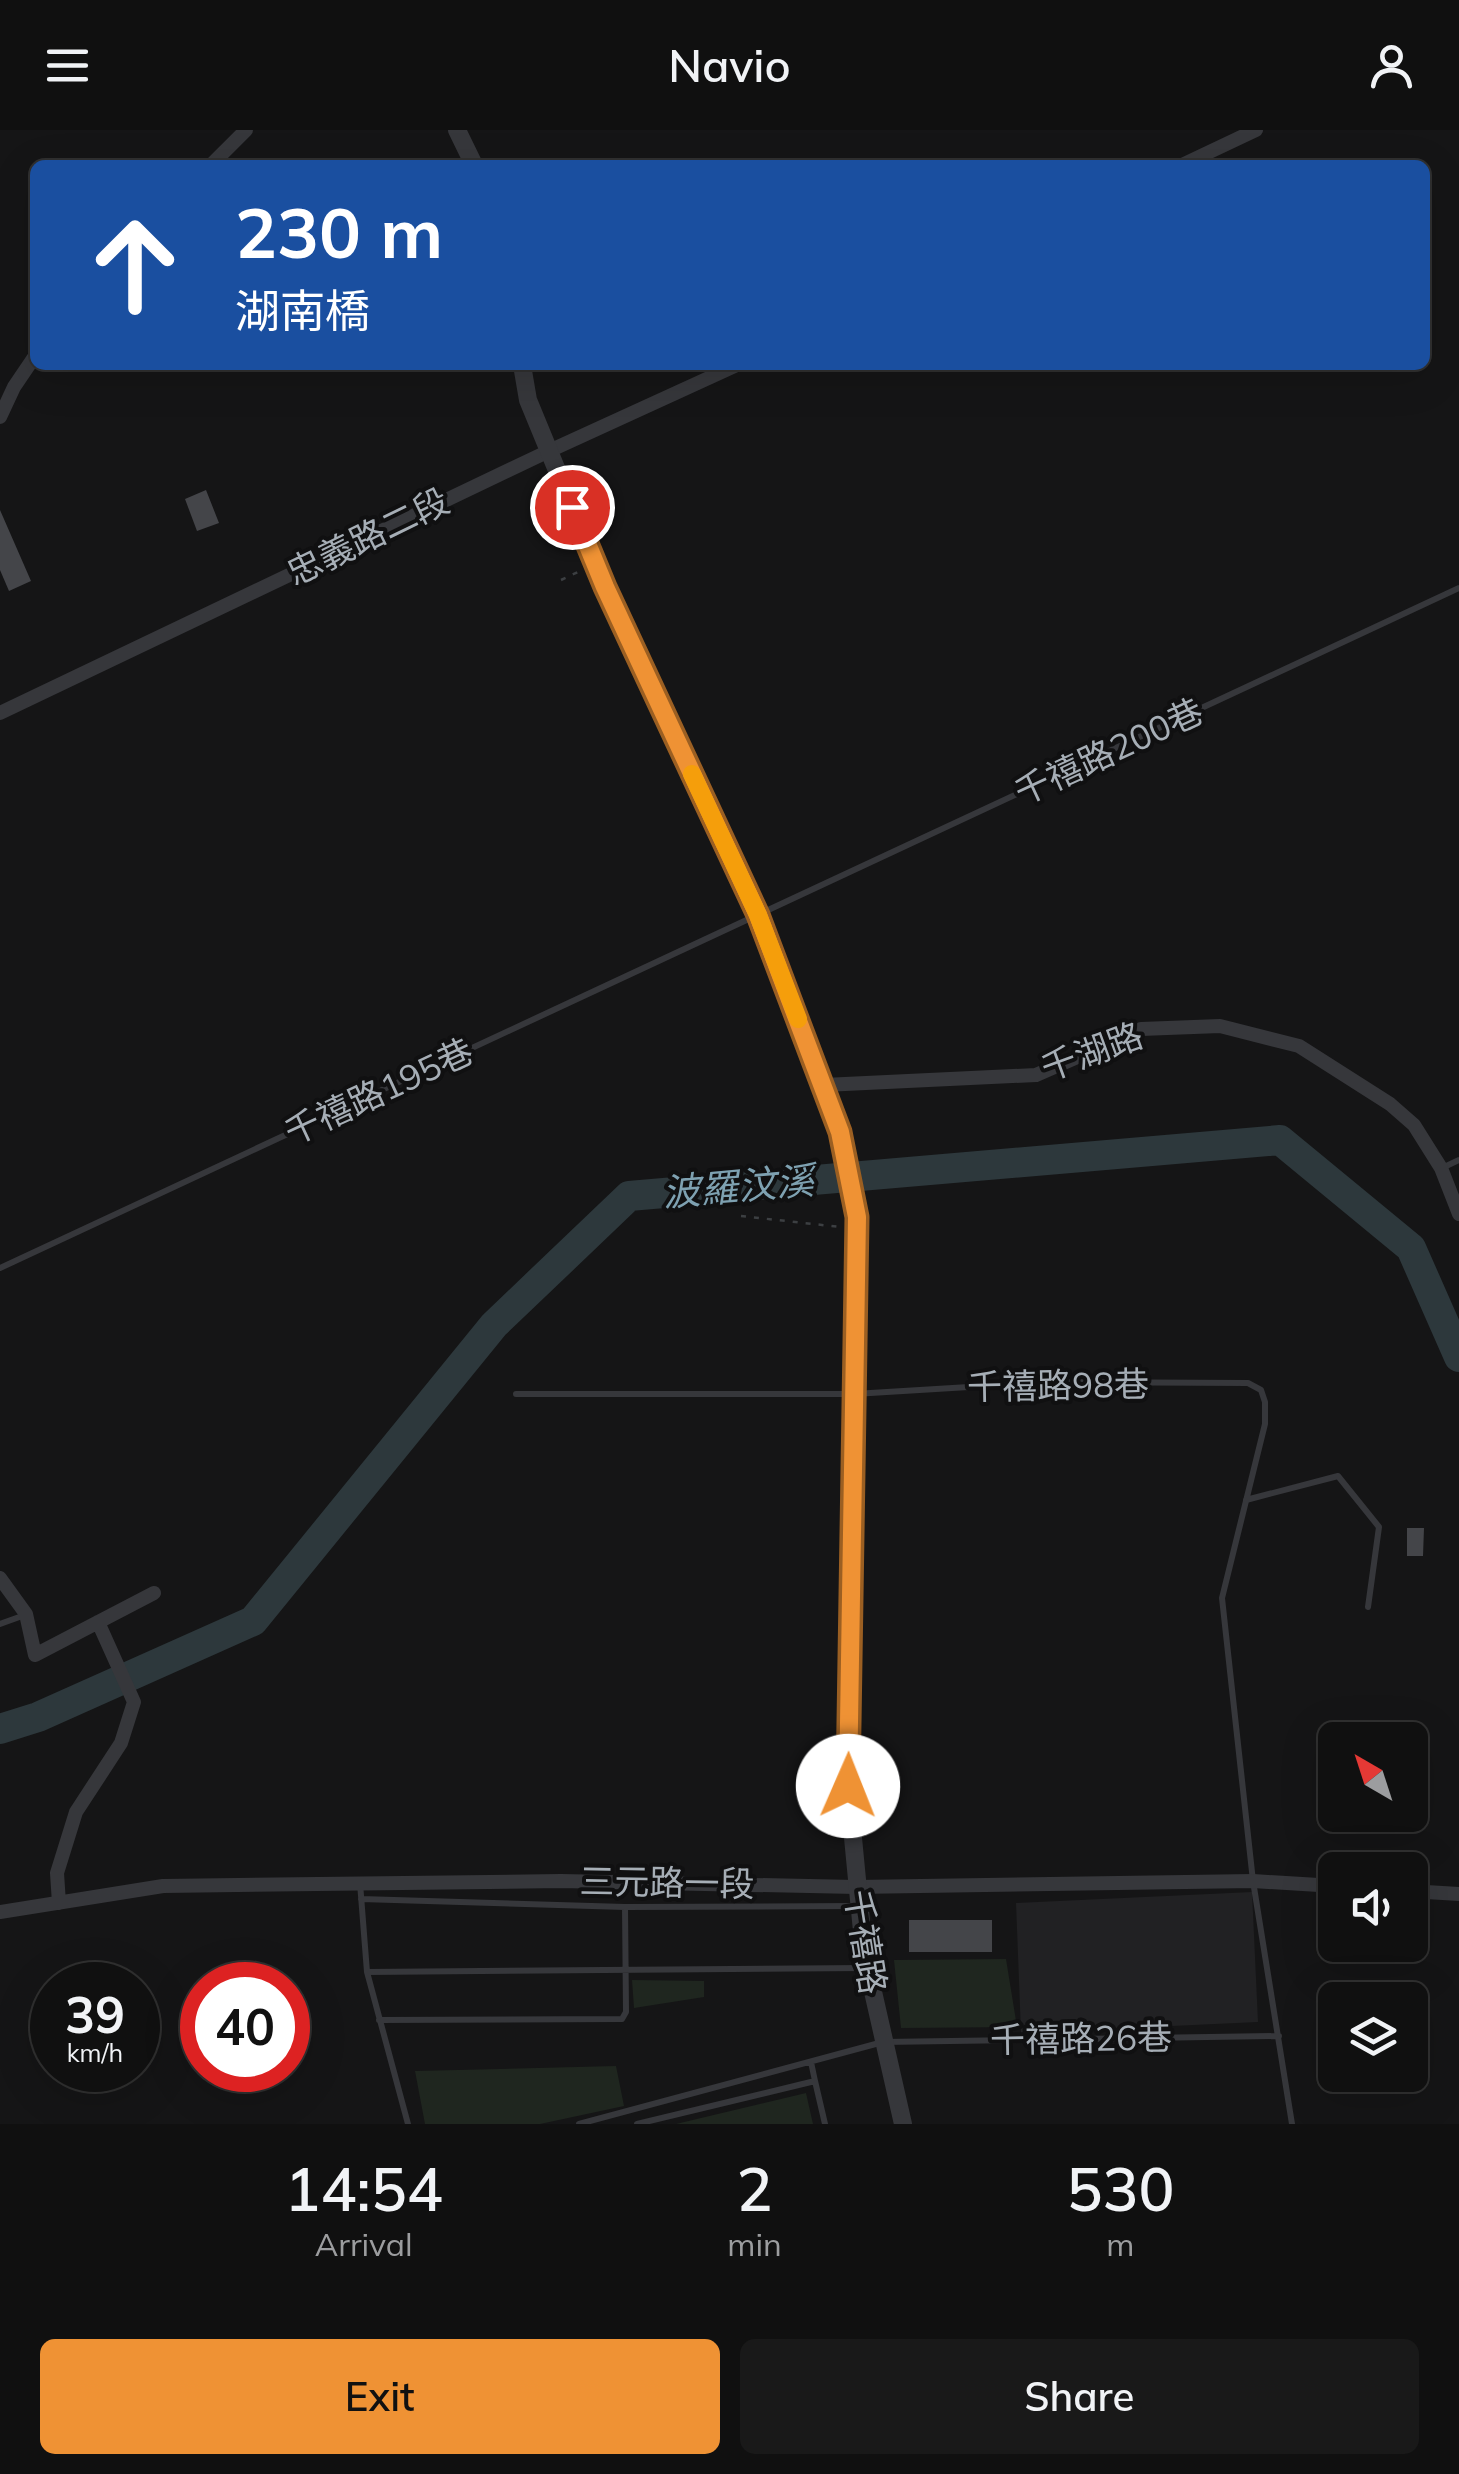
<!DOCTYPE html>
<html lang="en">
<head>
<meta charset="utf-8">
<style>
	body { margin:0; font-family:Mulish,"Noto Sans TC",sans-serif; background:#191919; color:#f1f3f6; height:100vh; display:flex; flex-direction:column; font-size:38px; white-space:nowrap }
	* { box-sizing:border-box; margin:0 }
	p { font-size:32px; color:#9c9d9f }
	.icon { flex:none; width:55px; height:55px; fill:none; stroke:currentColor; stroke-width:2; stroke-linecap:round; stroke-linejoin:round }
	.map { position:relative; height:1994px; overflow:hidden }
	.sheet { display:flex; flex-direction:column; background:#101010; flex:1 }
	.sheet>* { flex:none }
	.top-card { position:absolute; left:30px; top:30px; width:1400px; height:210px; border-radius:15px; box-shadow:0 10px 40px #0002,0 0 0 2px #303030; background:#1a4fa0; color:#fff; overflow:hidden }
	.needle { width:65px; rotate:321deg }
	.fabs { position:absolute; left:1318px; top:1592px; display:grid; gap:20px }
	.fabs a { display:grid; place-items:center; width:110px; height:110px; border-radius:15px; background:#101010; box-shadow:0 10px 40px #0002,0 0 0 2px #303030; font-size:50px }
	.speed { position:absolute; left:30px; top:1832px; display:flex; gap:20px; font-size:50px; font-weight:700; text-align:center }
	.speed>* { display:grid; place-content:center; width:130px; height:130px; border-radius:50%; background:#101010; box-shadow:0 10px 40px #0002,0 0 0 2px #303030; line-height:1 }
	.speed small { font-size:25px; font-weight:400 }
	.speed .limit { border:15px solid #d22; background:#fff; color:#111 }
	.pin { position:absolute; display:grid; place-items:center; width:85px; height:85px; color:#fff; margin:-42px; border:5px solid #fff; border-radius:50%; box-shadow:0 2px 10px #0007 }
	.me { position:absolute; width:110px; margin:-55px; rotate:1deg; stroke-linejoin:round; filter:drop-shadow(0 0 8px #0008) }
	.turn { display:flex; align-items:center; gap:35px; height:210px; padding:0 40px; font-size:45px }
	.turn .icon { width:130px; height:130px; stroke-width:2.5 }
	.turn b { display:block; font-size:70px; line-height:85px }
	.eta { display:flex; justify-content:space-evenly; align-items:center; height:170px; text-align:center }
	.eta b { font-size:60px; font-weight:600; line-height:70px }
	.cta { display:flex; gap:20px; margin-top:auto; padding:20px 40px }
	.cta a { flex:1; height:115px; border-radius:15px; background:#ef9234; color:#111; font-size:40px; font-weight:600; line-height:115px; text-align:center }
	.cta a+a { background:#191919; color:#f1f3f6 }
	header { display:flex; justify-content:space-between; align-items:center; height:130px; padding:0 40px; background:#101010; font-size:45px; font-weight:600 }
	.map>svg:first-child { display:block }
	.built { fill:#212123 }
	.green { fill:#1f261f }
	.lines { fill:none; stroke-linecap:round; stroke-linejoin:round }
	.river { stroke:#2d383c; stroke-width:30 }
	.building { fill:#444549 }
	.path { stroke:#3c3f42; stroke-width:2.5; stroke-dasharray:5 8; stroke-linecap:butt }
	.service { stroke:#36373b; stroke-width:6 }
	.minor { stroke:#36373b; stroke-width:14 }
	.tertiary { stroke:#36373b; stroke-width:18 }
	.route-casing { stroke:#9b5f22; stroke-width:25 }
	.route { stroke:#ef9234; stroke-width:18 }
	.slow { stroke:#f59e0b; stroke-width:18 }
	.labels { text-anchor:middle; stroke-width:8; stroke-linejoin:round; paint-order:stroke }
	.street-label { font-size:35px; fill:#a6aeb6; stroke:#101011 }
	.water-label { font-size:38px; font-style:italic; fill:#7ea1b1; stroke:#101011 }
</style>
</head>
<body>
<header><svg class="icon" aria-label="menu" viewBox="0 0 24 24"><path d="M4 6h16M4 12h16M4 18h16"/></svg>Navio<svg class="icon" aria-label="person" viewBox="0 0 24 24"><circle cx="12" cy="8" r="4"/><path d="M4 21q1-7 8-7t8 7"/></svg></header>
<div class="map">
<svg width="1459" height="1994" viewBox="0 0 1459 1994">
	<rect width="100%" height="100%" fill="#151516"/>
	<path class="built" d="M1252,1762L1258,1892L1021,1903L1016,1773Z"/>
	<path class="green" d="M1006,1829L1017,1897L901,1898L894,1830Z
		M632,1850L704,1851V1867L634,1878Z
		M616,1936L624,1976L540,1994H425L415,1941Z
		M806,1963L813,1994H676Z"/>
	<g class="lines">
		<path class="river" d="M0,1599L38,1587L253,1491L494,1195L629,1066L1280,1010L1411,1118L1459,1227"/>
	</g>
	<path class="building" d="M206,360L219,393L197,401L185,369Z
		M0,380L31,451L9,461L0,440Z
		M1407,1398H1424L1423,1426H1407Z
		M909,1790H992V1822H909Z"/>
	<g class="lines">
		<path class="path" d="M561,450L580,441
			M741,1086L840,1097"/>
		<path class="service" d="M1442,1038L1459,1030
			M0,1138L1459,458
			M516,1264H854L1051,1252L1248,1253L1261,1260L1265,1272V1294L1222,1468L1253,1751L1292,1994
			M1246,1370L1338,1346L1379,1397L1368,1477
			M0,1494L25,1485
			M360,1753L367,1842L408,1994
			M361,1769L625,1777L857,1776
			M367,1842L865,1838
			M379,1890L622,1889L626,1882L625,1777
			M815,1951L825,1994
			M579,1994L883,1912L1279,1906
			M637,1994L815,1951L811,1932"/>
		<path class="minor" d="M211,35L246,0
			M1182,35L1256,0
			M0,287L14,257L35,226
			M0,583L549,321L737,235
			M824,955L1036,945L1141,899L1220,896L1299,916L1390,974L1414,995L1441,1038L1459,1084
			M0,1448L26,1484L35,1525L154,1463
			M1410,1761L1459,1764
			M59,1773L57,1743L76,1682L121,1613L134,1572L98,1492
			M0,1782L163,1756L561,1751L856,1757L1253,1751L1335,1756"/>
		<path class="tertiary" d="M457,0L474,35
			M522,235L528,270L605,457L758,785L840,1003L857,1087L848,1656L864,1822L903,1994"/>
	</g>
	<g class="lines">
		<defs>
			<path id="route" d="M572,377L605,457L758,785L840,1002L857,1087L848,1656"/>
		</defs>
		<use href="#route" class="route-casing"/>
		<use href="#route" class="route"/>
		<path class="slow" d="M692,644L758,785L798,889"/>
	</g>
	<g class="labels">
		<g class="street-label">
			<text transform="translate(368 407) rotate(-26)" y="12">忠義路二段</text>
			<text transform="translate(1109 622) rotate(-25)" y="12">千禧路200巷</text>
			<text transform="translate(1092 922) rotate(-20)" y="12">千湖路</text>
			<text transform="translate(379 962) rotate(-25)" y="12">千禧路195巷</text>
			<text transform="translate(1058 1256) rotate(-1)" y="12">千禧路98巷</text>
			<text transform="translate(667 1753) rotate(1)" y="12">三元路一段</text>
			<text transform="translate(865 1812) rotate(81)" y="12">千禧路</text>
			<text transform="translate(1081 1909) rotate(-1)" y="12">千禧路26巷</text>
		</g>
		<g class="water-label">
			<text transform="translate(738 1057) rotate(-5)" y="13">波羅汶溪</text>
		</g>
	</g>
</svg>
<div class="fabs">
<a><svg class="needle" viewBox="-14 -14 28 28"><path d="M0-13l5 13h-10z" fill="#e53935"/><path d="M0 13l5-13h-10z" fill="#9c9d9f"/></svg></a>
<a><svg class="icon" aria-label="sound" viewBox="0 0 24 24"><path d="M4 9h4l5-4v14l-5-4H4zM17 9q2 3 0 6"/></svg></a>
<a><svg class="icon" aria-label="layers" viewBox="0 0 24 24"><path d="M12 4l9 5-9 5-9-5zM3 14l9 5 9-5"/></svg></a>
</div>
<div class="speed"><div>39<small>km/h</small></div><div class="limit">40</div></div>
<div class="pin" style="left:572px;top:377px;background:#d93025"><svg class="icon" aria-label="arrive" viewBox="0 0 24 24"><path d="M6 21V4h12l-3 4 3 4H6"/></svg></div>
<svg class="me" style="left:848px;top:1656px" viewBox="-20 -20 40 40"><circle r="19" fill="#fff"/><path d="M0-13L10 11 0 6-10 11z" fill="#ef9234"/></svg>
<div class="top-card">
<div class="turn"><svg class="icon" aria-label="ahead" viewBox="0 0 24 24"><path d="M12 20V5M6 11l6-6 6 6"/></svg><div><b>230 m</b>湖南橋</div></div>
</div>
</div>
<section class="sheet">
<div class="eta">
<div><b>14:54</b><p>Arrival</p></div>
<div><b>2</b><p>min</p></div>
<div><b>530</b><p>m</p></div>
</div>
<div class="cta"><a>Exit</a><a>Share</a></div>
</section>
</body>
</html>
